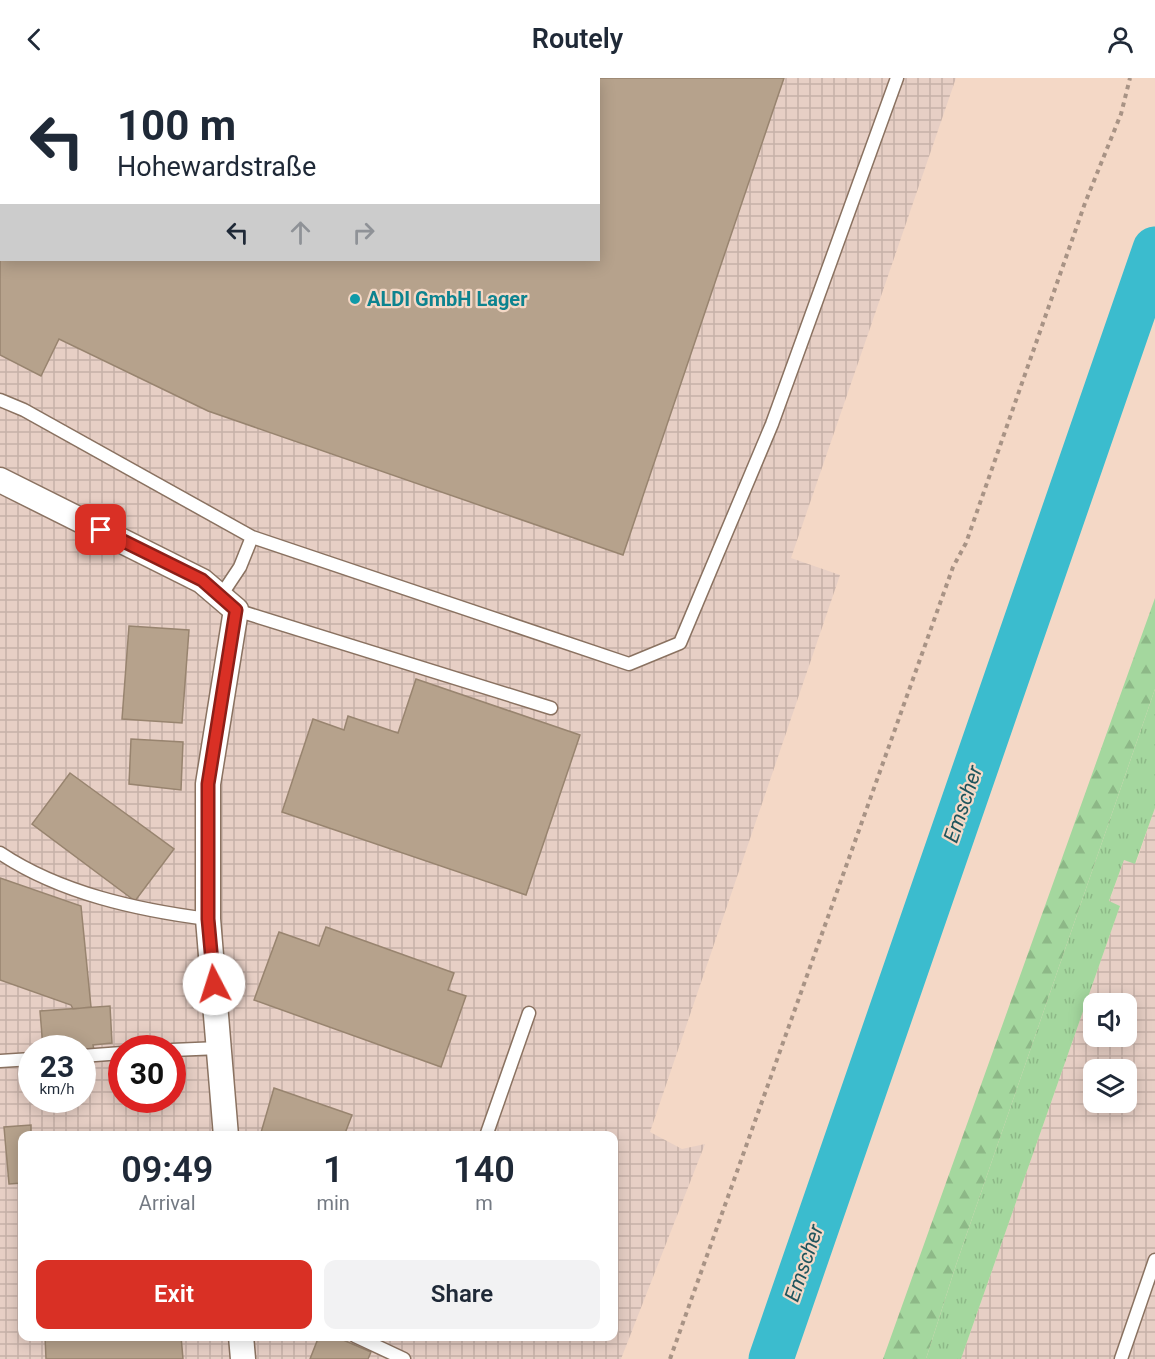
<!DOCTYPE html>
<html lang="en">
<head>
<meta charset="utf-8">
<style>
	body { margin:0; font-family:Roboto,sans-serif; background:#f2f2f3; color:#1f2937; height:100vh; display:flex; flex-direction:column; font-size:22px; white-space:nowrap }
	* { box-sizing:border-box; margin:0 }
	p { font-size:20px; color:#747a83 }
	.icon { flex:none; width:33px; height:33px; fill:none; stroke:currentColor; stroke-width:2; stroke-linecap:round; stroke-linejoin:round }
	.map { position:relative; flex:1; overflow:hidden }
	.panel { position:absolute; left:18px; top:1053px; width:600px; height:210px; display:flex; flex-direction:column; background:#fff; border-radius:12px; box-shadow:0 3px 15px #0003 }
	.panel>* { flex:none }
	.top-card { position:absolute; left:0px; top:0px; width:600px; height:183px; box-shadow:0 3px 15px #0003; background:#fff; color:#1f2937; overflow:hidden }
	.buttons { position:absolute; left:1083px; top:915px; display:grid; gap:12px }
	.buttons a { display:grid; place-items:center; width:54px; height:54px; border-radius:12px; background:#fff; box-shadow:0 3px 15px #0003; font-size:30px }
	.speed { position:absolute; left:18px; top:957px; display:flex; gap:12px; font-size:30px; font-weight:700; text-align:center }
	.speed>* { display:grid; place-content:center; width:78px; height:78px; border-radius:50%; background:#fff; box-shadow:0 3px 15px #0003; line-height:1 }
	.speed small { font-size:15px; font-weight:400 }
	.speed .limit { border:9px solid #d22; background:#fff; color:#111 }
	.pin { position:absolute; display:grid; place-items:center; width:51px; height:51px; color:#fff; margin:-26px; border-radius:12px; box-shadow:0 3px 9px #0006 }
	.me { position:absolute; width:66px; margin:-33px; rotate:355deg; stroke-linejoin:round; filter:drop-shadow(0 0 4px #0008) }
	.turn { display:flex; align-items:center; gap:21px; height:126px; padding:0 18px; font-size:27px }
	.turn .icon { width:78px; height:78px; stroke-width:2.5 }
	.turn b { display:block; font-size:42px; line-height:51px }
	.lanes { display:flex; align-items:center; height:57px; padding:0 18px; background:#0003; justify-content:center; gap:30px; direction:ltr }
	.lanes .off { opacity:.35 }
	.eta { display:flex; justify-content:space-evenly; align-items:center; height:102px; text-align:center }
	.eta b { font-size:36px; font-weight:600; line-height:42px }
	.button { display:flex; gap:12px; margin-top:auto; padding:12px 18px }
	.button a { flex:1; height:69px; border-radius:12px; background:#d93025; color:#fff; font-size:24px; font-weight:600; line-height:69px; text-align:center }
	.button a+a { background:#f2f2f3; color:#1f2937 }
	header { display:flex; justify-content:space-between; align-items:center; height:78px; padding:0 18px; background:#fff; font-size:27px; font-weight:600 }
	.map>svg:first-child { display:block }
	.industrial { fill:url(#industrial-grid); fill-rule:evenodd }
	.grass { fill:url(#grass-tufts) }
	.forest { fill:url(#forest-firs) }
	.lines { fill:none; stroke-linecap:round; stroke-linejoin:round }
	.river { stroke:#3bbcce; stroke-width:45 }
	.building { fill:#b6a28c; stroke:#98846f; stroke-width:1.5; fill-rule:evenodd }
	.service-casing { stroke:#8a7261; stroke-width:15 }
	.minor-casing { stroke:#8a7261; stroke-width:27 }
	.path { stroke:#a89385; stroke-width:4; stroke-dasharray:4.5 4.5; stroke-linecap:butt }
	.service { stroke:#fff; stroke-width:12 }
	.minor { stroke:#fff; stroke-width:24 }
	.route-casing { stroke:#8d1f18; stroke-width:15 }
	.route { stroke:#d93025; stroke-width:10 }
	.culture-dot { fill:#0f9aa8; stroke:#f4d8c6; stroke-width:2 }
	.labels { text-anchor:middle; stroke-width:4.5; stroke-linejoin:round; paint-order:stroke }
	.culture-label { font-size:20px; font-weight:bold; fill:#0d838f; stroke:#f4d8c6; text-anchor:start }
	.water-label { font-size:21px; font-style:italic; fill:#20555d; stroke:#f4d8c6 }
</style>
</head>
<body>
<header><svg class="icon" aria-label="back" viewBox="0 0 24 24"><path d="M15 5l-7 7 7 7"/></svg>Routely<svg class="icon" aria-label="person" viewBox="0 0 24 24"><circle cx="12" cy="8" r="4"/><path d="M4 21q1-7 8-7t8 7"/></svg></header>
<div class="map">
<svg width="1155" height="1281" viewBox="0 0 1155 1281">
	<defs>
		<pattern id="industrial-grid" width="8" height="8" patternUnits="userSpaceOnUse" patternTransform="scale(1.5)"><rect width="8" height="8" fill="#e7cfc5"/><path d="M0 4h8M4 0v8" fill="none" stroke="#c6b1a8"/></pattern>
		<pattern id="grass-tufts" width="24" height="20" patternUnits="userSpaceOnUse" patternTransform="scale(1.5)"><rect width="24" height="20" fill="#a4d79e"/><path d="M3 7l-1-3M5 7V3M7 7l1-3M15 17l-1-3M17 17v-4M19 17l1-3" fill="none" stroke="#8db887"/></pattern>
		<pattern id="forest-firs" width="22" height="20" patternUnits="userSpaceOnUse" patternTransform="scale(1.5)"><rect width="22" height="20" fill="#a4d79e"/><path d="M5 1l3.5 6h-7zM16 11l3.5 6h-7z" fill="#8db887"/></pattern>
	</defs>
	<rect width="100%" height="100%" fill="#f4d8c6"/>
	<path class="industrial" d="M0,0H956L791,480L840,497L650,1054L682,1071L705,1066L621,1281H0ZM2,2H598V182H2ZM32,970H82V1022H32ZM122,970H172V1022H122ZM22,1058H614V1258H22Z
		M1155,730V1281H961L1120,828L1109,824L1124,782L1136,785ZM1094,926H1126V958H1094ZM1094,992H1126V1024H1094Z"/>
	<path class="grass" d="M1155,611V730L1135,786L1124,782L1109,823L1120,828L961,1281H926L956,1187Z"/>
	<path class="forest" d="M1155,520V611L956,1187L926,1281H883Z"/>
	<g class="lines">
		<path class="river" d="M771,1281L1155,171"/>
	</g>
	<path class="building" d="M0,0H784L623,477L208,333L59,261L41,298L0,277ZM2,2H598V182H2Z
		M129,548L189,552L182,645L122,641Z
		M416,601L580,657L526,817L282,734L313,641L344,652L348,638L398,655Z
		M131,661L183,664L181,712L129,706Z
		M70,695L174,771L135,823L32,746Z
		M0,800L81,828L91,929L73,931L71,927L0,902Z
		M326,849L454,895L448,912L466,918L441,989L254,922L279,854L319,868Z
		M110,928L112,965L93,967L94,972L82,973L76,968L43,970L40,933Z
		M274,1010L352,1037L344,1058H260Z
		M31,1047V1058H22V1105L9,1106L4,1049Z
		M176,1054V1058H128Z
		M45,1258H181L183,1281H46Z
		M319,1258H334L371,1274L368,1281H310Z"/>
	<g class="lines">
		<defs>
			<path id="service" d="M0,322L24,332L252,459L629,586L680,565L772,346L897,0
				M220,519L240,489L252,459
				M236,532L551,630
				M0,775C60,815 137,832 208,841
				M172,972L219,970
				M82,978L122,975
				M0,983L32,981
				M486,1058L529,935
				M355,1258L404,1281
				M1121,1281L1155,1182"/>
			<path id="minor" d="M0,402L202,503L236,532L208,706V841L226,1058
				M241,1258L243,1281"/>
		</defs>
		<use href="#service" class="service-casing"/>
		<use href="#minor" class="minor-casing"/>
		<path class="path" d="M670,1281L953,489L966,465L1085,125L1121,36L1130,0"/>
		<use href="#service" class="service"/>
		<use href="#minor" class="minor"/>
	</g>
	<g class="lines">
		<defs>
			<path id="route" d="M101,452L202,502L236,532L208,706V841L214,906"/>
		</defs>
		<use href="#route" class="route-casing"/>
		<use href="#route" class="route"/>
	</g>
	<circle class="culture-dot" cx="355" cy="221" r="6"/>
	<g class="labels">
		<g class="culture-label">
			<text x="367" y="228">ALDI GmbH Lager</text>
		</g>
		<g class="water-label">
			<text transform="translate(963 726) rotate(-71)" y="7">Emscher</text>
			<text transform="translate(804 1185) rotate(-71)" y="7">Emscher</text>
		</g>
	</g>
</svg>
<div class="buttons">
<a><svg class="icon" aria-label="sound" viewBox="0 0 24 24"><path d="M4 9h4l5-4v14l-5-4H4zM17 9q2 3 0 6"/></svg></a>
<a><svg class="icon" aria-label="layers" viewBox="0 0 24 24"><path d="M12 4l9 5-9 5-9-5zM3 14l9 5 9-5"/></svg></a>
</div>
<div class="speed"><div>23<small>km/h</small></div><div class="limit">30</div></div>
<div class="pin" style="left:101px;top:452px;background:#d93025"><svg class="icon" aria-label="arrive" viewBox="0 0 24 24"><path d="M6 21V4h12l-3 4 3 4H6"/></svg></div>
<svg class="me" style="left:214px;top:906px" viewBox="-20 -20 40 40"><circle r="19" fill="#fff"/><path d="M0-13L10 11 0 6-10 11z" fill="#d93025"/></svg>
<div class="top-card">
<div class="turn"><svg class="icon" aria-label="left" viewBox="0 0 24 24"><path d="M17 20v-9H6M10 6l-5 5 5 5"/></svg><div><b>100 m</b>Hohewardstraße</div></div>
<div class="lanes"><svg class="icon" aria-label="left" viewBox="0 0 24 24"><path d="M17 20v-9H6M10 6l-5 5 5 5"/></svg><svg class="icon off" aria-label="ahead" viewBox="0 0 24 24"><path d="M12 20V5M6 11l6-6 6 6"/></svg><svg class="icon off" aria-label="right" viewBox="0 0 24 24"><path d="M7 20v-9h11M14 6l5 5-5 5"/></svg></div>
</div>
<section class="panel">
<div class="eta">
<div><b>09:49</b><p>Arrival</p></div>
<div><b>1</b><p>min</p></div>
<div><b>140</b><p>m</p></div>
</div>
<div class="button"><a>Exit</a><a>Share</a></div>
</section>
</div>
</body>
</html>
